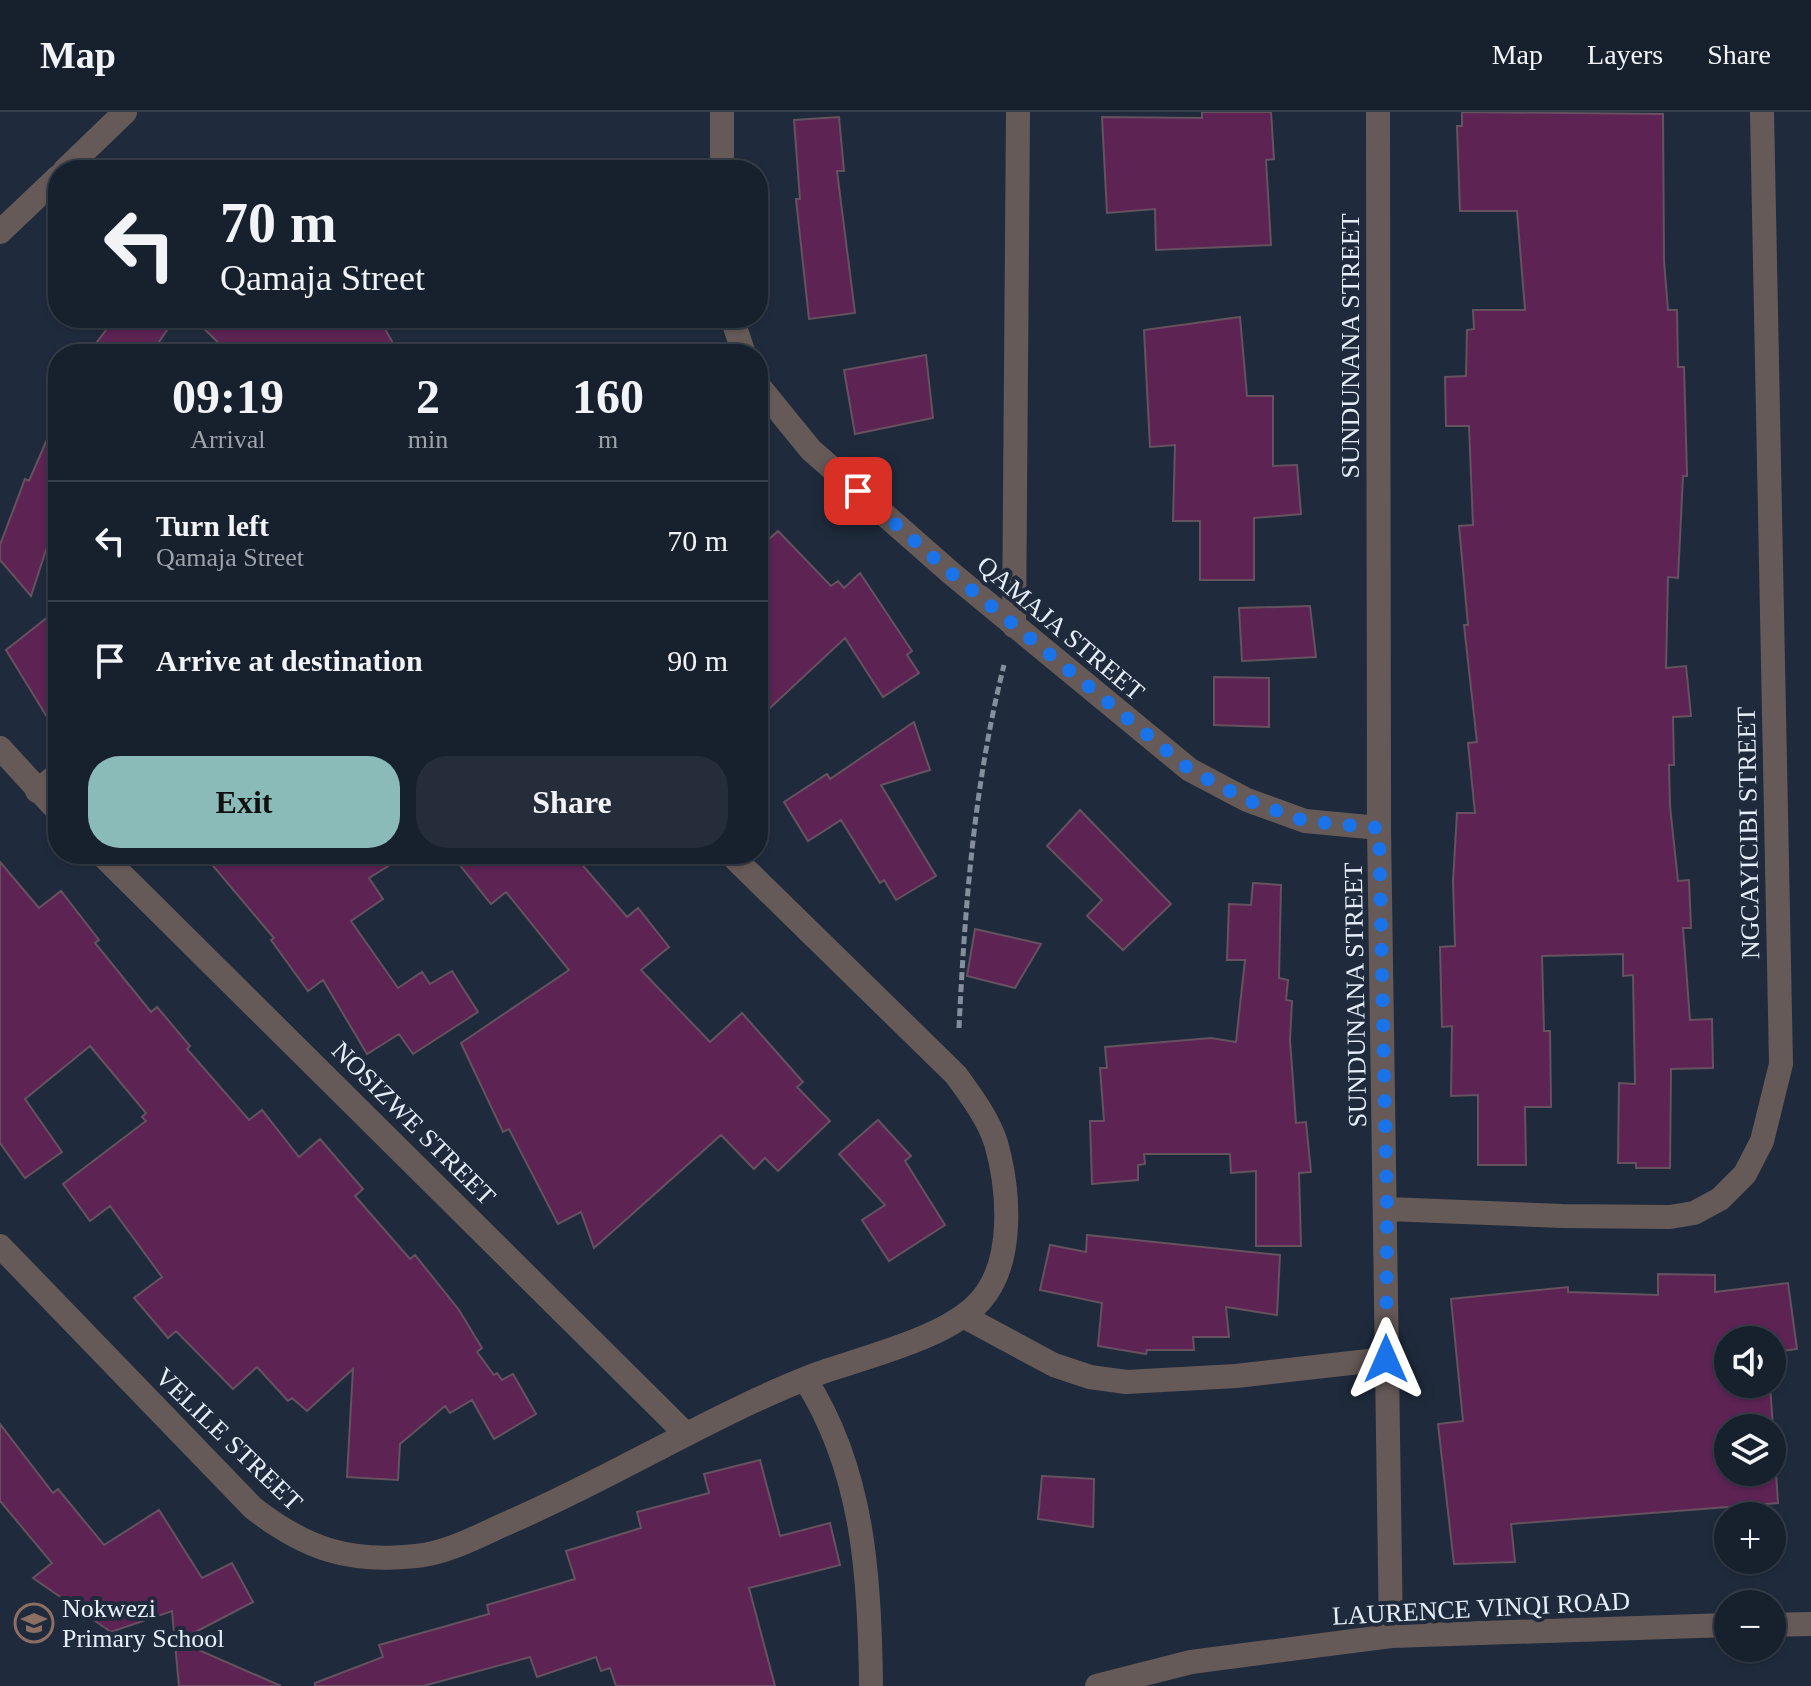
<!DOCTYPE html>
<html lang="en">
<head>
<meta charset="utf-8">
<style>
	body { margin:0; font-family:Georgia,serif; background:#242d39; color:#f1f3f6; height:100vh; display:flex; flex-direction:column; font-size:30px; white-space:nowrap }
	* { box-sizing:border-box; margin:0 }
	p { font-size:26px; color:#9ea3aa }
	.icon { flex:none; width:44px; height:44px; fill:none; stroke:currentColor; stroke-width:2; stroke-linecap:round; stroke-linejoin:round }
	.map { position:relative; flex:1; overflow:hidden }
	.drawer { position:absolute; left:48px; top:232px; width:720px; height:520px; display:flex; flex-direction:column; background:#17202d; border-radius:32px; box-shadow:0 2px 6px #0004,0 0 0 2px #363e49 }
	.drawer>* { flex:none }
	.guide { position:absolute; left:48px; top:48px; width:720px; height:168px; border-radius:32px; box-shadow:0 2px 6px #0004,0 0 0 2px #363e49; background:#17202d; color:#f1f3f6; overflow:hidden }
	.controls { position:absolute; left:1714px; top:1214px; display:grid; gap:16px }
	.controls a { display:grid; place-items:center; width:72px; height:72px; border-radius:50%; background:#17202d; box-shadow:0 2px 6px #0004,0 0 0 2px #363e49; font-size:40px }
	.pin { position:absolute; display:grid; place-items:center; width:68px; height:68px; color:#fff; margin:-34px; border-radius:16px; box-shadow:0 4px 12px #0006 }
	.me { position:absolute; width:88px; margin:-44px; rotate:0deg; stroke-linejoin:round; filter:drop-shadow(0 0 6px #0008) }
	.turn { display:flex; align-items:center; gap:28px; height:168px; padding:0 40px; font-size:36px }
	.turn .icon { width:104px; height:104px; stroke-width:2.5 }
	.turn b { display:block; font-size:56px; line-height:68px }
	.eta { display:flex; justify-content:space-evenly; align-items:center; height:136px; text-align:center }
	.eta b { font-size:48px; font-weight:700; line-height:56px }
	.button { display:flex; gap:16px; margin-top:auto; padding:16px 40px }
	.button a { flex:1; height:92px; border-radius:32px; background:#8bbbb9; color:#111; font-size:32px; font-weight:700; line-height:92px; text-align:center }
	.button a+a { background:#242d39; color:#f1f3f6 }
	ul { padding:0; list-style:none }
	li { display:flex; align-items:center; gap:24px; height:120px; padding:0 40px; border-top:2px solid #363e49 }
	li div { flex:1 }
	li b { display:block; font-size:30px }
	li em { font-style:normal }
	header { display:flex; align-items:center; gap:48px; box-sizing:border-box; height:112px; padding:0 40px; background:#17202d; border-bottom:2px solid #363e49 }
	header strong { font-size:38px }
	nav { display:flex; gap:44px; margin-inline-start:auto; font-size:28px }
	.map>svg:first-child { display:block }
	.building { fill:#5c2353; stroke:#655160; stroke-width:2; fill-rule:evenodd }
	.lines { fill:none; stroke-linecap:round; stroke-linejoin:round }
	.path { stroke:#848e9c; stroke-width:5; stroke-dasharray:8 4; stroke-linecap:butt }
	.street { stroke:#665a58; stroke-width:24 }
	.route { stroke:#1a73e8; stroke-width:14; stroke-dasharray:0 25.2 }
	.labels { text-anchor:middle; stroke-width:8; stroke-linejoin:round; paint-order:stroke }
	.street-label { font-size:26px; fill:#e5edf8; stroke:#1f2b3c }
	.poi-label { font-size:26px; fill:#e5edf8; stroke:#1f2b3c; text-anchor:start }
</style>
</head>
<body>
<header>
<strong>Map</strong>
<nav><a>Map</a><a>Layers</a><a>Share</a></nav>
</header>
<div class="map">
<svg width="1811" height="1574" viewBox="0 0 1811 1574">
	<rect width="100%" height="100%" fill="#1f2b3c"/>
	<path class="building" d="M1202,0H1271L1274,47L1266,48L1271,133L1156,138L1155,97L1107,101L1102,5L1202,6Z
		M1462,0L1663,2L1664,149L1668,198H1677L1678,255H1684L1687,364H1683L1678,466L1668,465L1666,556L1686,554L1691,604L1673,605L1674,653H1669L1670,694L1678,769L1689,768L1691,816H1683L1690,908L1712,907L1713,956L1671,957L1670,1056H1636V1051H1618L1619,971L1635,972L1633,863L1623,864V842L1542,844L1544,919H1550L1551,995H1525L1526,1053H1478V983L1451,984L1452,914L1442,915L1440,835L1455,834L1453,769L1457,701H1475L1468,631L1477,630L1464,513H1468L1459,414L1473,413L1469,314H1446L1445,265L1466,264L1467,218L1474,217L1473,198H1525L1517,99H1460L1457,14H1462Z
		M839,5L844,59H837L855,201L809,207L796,87H800L794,8Z
		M1240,205L1247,284H1273V354L1297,353L1301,402L1254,406V468H1200V409H1173L1175,333L1150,335L1144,218Z
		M115,206H175L151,242H88Z
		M193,206H379L399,242H230Z
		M926,243L933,306L855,322L844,258Z
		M58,302V401L31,484L0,448V433L25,367L29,369Z
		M778,419L831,474L838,469L844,476L860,461L912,539L907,543L919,561L883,585L845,526L758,607V437Z
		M1310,494L1316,545L1242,549L1239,496Z
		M58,497V623L6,538Z
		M1214,565L1269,566V615L1214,613Z
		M914,610L930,658L881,673L936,764L896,788L884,768L880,771L841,708L808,729L784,690L827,662L830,667Z
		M1080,698L1171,792L1123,838L1087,804L1102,788L1047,734Z
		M203,742H408L369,766L383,787L351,809L398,876L422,860L430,872L452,859L478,900L413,942L399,922L367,942L323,868L308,879L271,828L274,826Z
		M451,742H573L627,805L638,796L669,835L641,858L710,930L742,901L803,970L797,975L830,1009L778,1059L765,1046L754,1057L721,1023L594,1136L581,1100L558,1112L509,1017L503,1020L461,931L569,858L506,780L491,792Z
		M0,750L39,796L61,779L99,828L95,831L151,900L157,895L190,934L187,937L249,1008L262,998L299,1045L320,1027L363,1077L355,1084L410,1147L415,1143L459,1198L482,1236L477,1240L494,1263L497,1261L502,1268L513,1262L536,1302L494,1327L472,1288L450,1301L445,1294L400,1332L398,1368L347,1365L353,1257L307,1299L292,1286L288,1289L257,1255L233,1277L176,1219L168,1226L134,1186L162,1165L110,1094L90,1109L63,1072L146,1009L142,1005L146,1001L90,934L25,987L62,1040L25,1066L0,1031Z
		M1253,771L1281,773L1279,866L1288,868L1286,888L1292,889L1290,928L1296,1011L1306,1010L1311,1060L1299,1061L1301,1134H1256V1059L1231,1061L1230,1042H1144L1145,1052L1138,1053V1068L1092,1072L1090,1009H1104L1100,956H1107L1105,935L1211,926L1236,930L1245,848H1227L1229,792L1251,793Z
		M975,817L1041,832L1015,876L967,864Z
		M878,1008L911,1044L905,1049L945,1113L889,1149L862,1108L885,1093L839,1042Z
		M1087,1123L1280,1143L1277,1203L1226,1195L1229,1225H1193L1194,1238H1147L1146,1242L1098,1234L1102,1191L1040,1178L1050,1133L1086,1140Z
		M1658,1162L1715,1163V1180L1788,1171L1797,1237L1774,1240L1776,1258L1772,1259V1228H1728V1272H1770L1778,1391L1511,1412L1515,1450L1454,1452L1438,1312L1463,1309L1451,1187L1568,1175V1180L1658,1183ZM1728,1316H1772V1360H1728Z
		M0,1312L53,1381L58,1377L104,1433L159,1398L202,1466L232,1451L253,1490L178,1529L281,1574H179L172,1499L111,1520L33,1466L52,1451L0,1389Z
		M760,1348L780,1424L830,1411L840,1453L749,1476L775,1574H616L610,1556L601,1559L596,1545L537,1565L530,1545L423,1574H315V1571L383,1545L379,1533L489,1502L487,1493L575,1467L566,1439L641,1416L637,1400L709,1381L704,1362Z
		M1042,1364L1094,1367L1093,1415L1038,1407Z"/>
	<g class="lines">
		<path class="path" d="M959,916C965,794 974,672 1004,553"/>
		<path class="street" d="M722,0V58
			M1378,0L1379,716L1391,1524
			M65,58L125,0
			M0,120L58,65
			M732,206L744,242
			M758,273L811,338L951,461L1190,658L1247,688L1305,709L1379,716
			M1014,514L1018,0
			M0,636L58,699
			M37,679L58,662
			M101,742L685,1321
			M1387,1097L1562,1104L1670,1105L1694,1101L1720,1087L1745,1062L1762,1029L1781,952L1762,0
			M0,1134L253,1396C306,1437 348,1451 416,1444C449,1441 482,1422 512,1409C616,1364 711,1303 817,1262C864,1245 949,1226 981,1188C1015,1149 1009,1077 996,1031C988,1006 971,984 956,963L730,742
			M963,1204L1054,1253L1090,1265L1126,1270L1236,1264L1386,1247
			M805,1267C864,1359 870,1467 871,1574
			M1772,1513L1811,1512
			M1097,1574L1191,1550L1391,1524L1728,1513"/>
	</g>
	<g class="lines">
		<path class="route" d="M858,379L951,461L1190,658L1247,688L1305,709L1379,716L1387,1097L1386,1247"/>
	</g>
	<defs>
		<symbol id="school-ring" viewBox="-11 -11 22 22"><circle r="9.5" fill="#1f2b3c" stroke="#8d6e63" stroke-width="1.5"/><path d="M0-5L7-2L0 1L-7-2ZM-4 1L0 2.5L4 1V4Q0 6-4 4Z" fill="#8d6e63"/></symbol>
	</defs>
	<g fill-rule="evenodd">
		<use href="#school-ring" x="12" y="1489" width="44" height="44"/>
	</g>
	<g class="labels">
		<g class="street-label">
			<text transform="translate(1350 234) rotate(-90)" y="9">SUNDUNANA STREET</text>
			<text transform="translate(1061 516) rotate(40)" y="9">QAMAJA STREET</text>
			<text transform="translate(1748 721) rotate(-91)" y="9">NGCAYICIBI STREET</text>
			<text transform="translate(1355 883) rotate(-91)" y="9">SUNDUNANA STREET</text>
			<text transform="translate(414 1011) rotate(45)" y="9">NOSIZWE STREET</text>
			<text transform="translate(229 1327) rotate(44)" y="9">VELILE STREET</text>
			<text transform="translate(1481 1496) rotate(-3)" y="9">LAURENCE VINQI ROAD</text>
		</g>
		<g class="poi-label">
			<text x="62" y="1505">Nokwezi<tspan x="62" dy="30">Primary School</tspan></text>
		</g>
	</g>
</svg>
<div class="controls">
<a><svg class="icon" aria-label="sound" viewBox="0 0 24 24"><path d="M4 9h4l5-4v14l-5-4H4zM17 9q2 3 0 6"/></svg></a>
<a><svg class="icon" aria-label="layers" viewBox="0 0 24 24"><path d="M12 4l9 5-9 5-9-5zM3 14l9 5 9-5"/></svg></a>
<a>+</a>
<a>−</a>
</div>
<div class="pin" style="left:858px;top:379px;background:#d93025"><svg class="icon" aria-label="arrive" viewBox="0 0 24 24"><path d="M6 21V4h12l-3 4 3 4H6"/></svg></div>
<svg class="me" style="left:1386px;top:1247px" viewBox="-20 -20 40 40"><path d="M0-17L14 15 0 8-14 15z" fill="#1a73e8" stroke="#fff" stroke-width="4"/></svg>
<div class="guide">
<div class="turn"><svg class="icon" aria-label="left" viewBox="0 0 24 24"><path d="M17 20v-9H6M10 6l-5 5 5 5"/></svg><div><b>70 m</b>Qamaja Street</div></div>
</div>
<section class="drawer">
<div class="eta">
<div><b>09:19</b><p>Arrival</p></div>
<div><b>2</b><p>min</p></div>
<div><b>160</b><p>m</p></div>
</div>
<ul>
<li><svg class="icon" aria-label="left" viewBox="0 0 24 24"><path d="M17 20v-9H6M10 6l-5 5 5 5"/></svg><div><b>Turn left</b><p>Qamaja Street</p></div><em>70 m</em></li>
<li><svg class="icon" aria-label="arrive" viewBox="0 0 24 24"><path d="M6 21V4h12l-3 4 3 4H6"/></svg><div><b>Arrive at destination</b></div><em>90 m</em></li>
</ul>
<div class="button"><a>Exit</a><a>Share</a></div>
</section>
</div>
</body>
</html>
